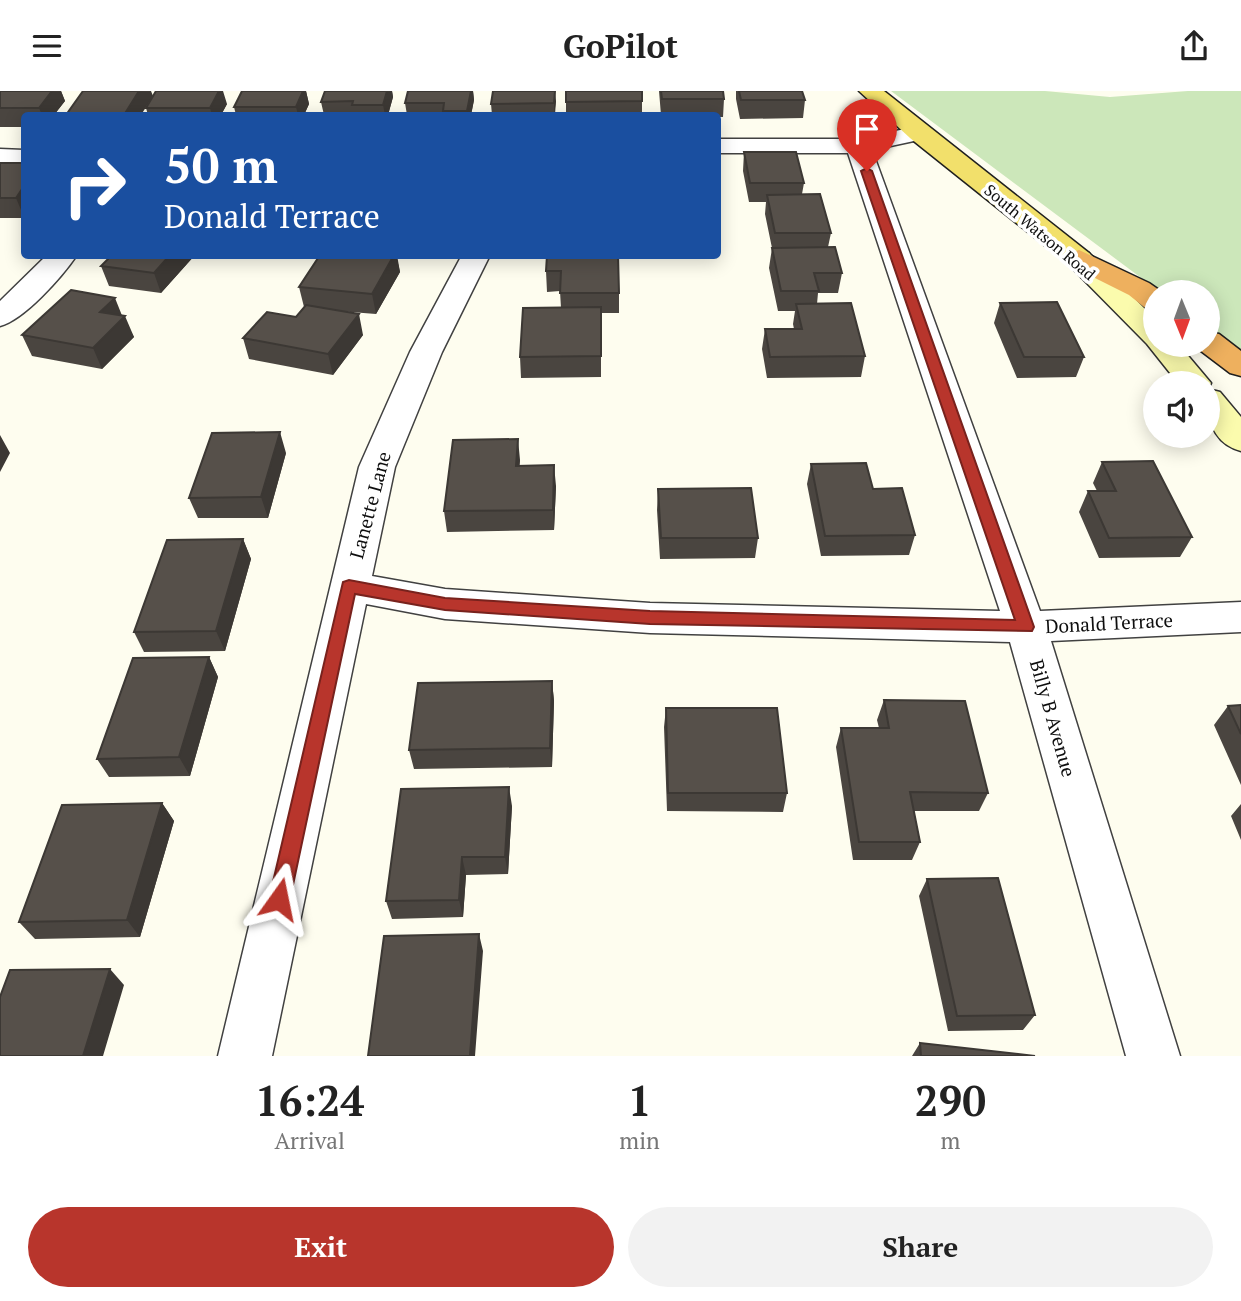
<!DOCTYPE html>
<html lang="en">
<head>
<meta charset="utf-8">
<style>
	body { margin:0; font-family:"PT Serif",serif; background:#f2f2f2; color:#222; height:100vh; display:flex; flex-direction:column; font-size:26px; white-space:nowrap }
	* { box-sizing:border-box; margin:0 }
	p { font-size:23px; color:#767676 }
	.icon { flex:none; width:38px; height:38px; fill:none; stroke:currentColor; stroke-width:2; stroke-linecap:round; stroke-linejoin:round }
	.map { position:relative; height:965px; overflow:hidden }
	.drawer { display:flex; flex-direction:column; background:#fff; flex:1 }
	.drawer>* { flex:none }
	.hud { position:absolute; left:21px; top:21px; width:700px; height:147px; border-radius:7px; box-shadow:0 4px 18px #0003; background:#1a4fa0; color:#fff; overflow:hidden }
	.needle { width:46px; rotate:179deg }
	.tools { position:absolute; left:1143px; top:189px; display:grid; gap:14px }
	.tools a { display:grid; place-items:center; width:77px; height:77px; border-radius:50%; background:#fff; box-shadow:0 4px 18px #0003; font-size:35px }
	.pin { position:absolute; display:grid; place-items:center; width:60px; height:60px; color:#fff; margin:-72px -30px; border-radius:50% 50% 50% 0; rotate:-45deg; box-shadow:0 0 7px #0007 }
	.pin .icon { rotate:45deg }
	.me { position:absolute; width:77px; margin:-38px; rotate:12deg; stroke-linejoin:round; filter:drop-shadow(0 0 5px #0008) }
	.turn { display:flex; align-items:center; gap:24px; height:147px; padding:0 28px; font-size:32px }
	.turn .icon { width:91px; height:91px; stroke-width:2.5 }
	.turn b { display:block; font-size:49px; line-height:60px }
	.eta { display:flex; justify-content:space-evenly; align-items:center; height:119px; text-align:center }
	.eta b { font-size:42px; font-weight:800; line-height:49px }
	.cta { display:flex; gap:14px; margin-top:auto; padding:14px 28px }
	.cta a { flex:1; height:80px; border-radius:42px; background:#b8352c; color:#fff; font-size:28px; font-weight:800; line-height:80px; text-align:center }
	.cta a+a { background:#f2f2f2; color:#222 }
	header { display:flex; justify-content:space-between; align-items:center; height:91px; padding:0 28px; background:#fff; font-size:32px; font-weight:800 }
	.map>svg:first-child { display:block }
	.green { fill:#cce7ba }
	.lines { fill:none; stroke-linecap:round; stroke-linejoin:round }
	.minor-casing { stroke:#414141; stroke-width:3 }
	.secondary-casing { stroke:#303030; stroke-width:3 }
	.primary-casing { stroke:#1f1f1f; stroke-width:3 }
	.motorway-casing { stroke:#1f1f1f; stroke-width:3 }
	.minor { fill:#fff; fill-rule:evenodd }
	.secondary { fill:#fbfbad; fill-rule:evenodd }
	.primary { fill:#f2e06b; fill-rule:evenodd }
	.motorway { fill:#eeb05e; fill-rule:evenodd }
	.wall { fill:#4a4540 }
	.shaded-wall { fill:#3c3834 }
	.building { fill:#56504a; stroke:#3c3834; stroke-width:2 }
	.route { fill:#b8352c; stroke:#78221d; stroke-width:2 }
	.labels { text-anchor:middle; stroke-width:7; stroke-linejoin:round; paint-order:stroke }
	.far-street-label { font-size:16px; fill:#0e0e0e; stroke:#fff }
	.street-label { font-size:19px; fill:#0e0e0e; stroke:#fff }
</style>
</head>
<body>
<header><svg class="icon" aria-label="menu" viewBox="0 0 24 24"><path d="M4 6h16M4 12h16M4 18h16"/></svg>GoPilot<svg class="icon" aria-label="share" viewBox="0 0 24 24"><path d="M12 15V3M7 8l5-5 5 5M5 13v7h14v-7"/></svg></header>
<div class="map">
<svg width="1241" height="965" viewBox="0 0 1241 965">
	<rect width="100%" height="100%" fill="#fefdef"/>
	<path class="green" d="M891,0H1045L1110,6L1188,0H1241V263L1208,238V201H1160Z"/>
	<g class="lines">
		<defs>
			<path id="minor" d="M919,35L928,37L931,42L928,47L872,59L1040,520L1241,511V541L1051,550L1180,965H1126L1010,551L650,542L445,528L366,513L272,965H218L359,376L410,261L462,164H490L442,261L395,376L372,485L445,498L650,512L1000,520L848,62H718V48H858Z
				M0,58L24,59V73L0,74Z
				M47,164H77C62,186 24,229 0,235V210Z"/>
			<path id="secondary" d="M1079,159L1089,162L1155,228V254H1179L1211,292L1208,298V292H1178L1147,253L1069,174L1065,168L1069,162Z
				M1208,298L1220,301L1241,326V360C1211,352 1206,324 1208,298Z"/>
			<path id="primary" d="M859,0H884L1089,162L1093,168L1089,174L1079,177L1069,174L910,47Z"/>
			<path id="motorway" d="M1079,159L1149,192L1162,201H1155V219L1144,216L1129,204L1069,174L1065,168L1069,162Z
				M1208,241L1219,243L1241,260V285L1230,282L1197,257L1195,254H1208Z"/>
		</defs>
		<use href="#minor" class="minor-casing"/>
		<use href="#secondary" class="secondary-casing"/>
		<use href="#primary" class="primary-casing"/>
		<use href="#motorway" class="motorway-casing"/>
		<use href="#minor" class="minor"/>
		<use href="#secondary" class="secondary"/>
		<use href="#primary" class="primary"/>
		<use href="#motorway" class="motorway"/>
	</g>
	<path class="wall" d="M0,0H61L65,10L54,24H24V36H0Z
		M242,0H306L309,13L304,24H236L234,16Z
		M325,0H392L393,6L388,24H324L321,11Z
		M408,0H473L474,9L471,24H407L405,12Z
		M659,0H723L724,8L723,26H718V24H661Z
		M736,0H802L805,9L803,27L740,28L736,8Z
		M556,10L555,24H492L491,13Z
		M642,10V24H566V11Z
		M227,13L221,24H148L146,17Z
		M744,61L804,92L802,103L831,142L828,156L842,182L838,202H818L817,213L865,265L861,286L767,287L762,258L765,238H794L793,233L795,220H778L769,177L772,157L765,123L766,111H749L743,80Z
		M0,72H24V127H0Z
		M195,164L161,202L109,195L101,175Z
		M320,164H412L411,168H397L400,181L376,223L338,220L363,244L333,284L249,268L243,247L296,226L304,216L299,196Z
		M547,164L619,202V222H601V286L521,287L520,266L561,217L560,200L547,201L546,180Z
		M1000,212L1084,266L1076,286L1017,287L994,232Z
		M122,225L134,246L102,278L32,265L22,244Z
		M286,362L268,427H198L189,407Z
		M520,369L519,375L556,395L554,439L447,441L444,420Z
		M1102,371L1192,446L1180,466L1099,467L1079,421L1088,400H1097L1093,392Z
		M811,373L873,398L915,444L909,464L821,465L807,393Z
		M658,398L758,447L755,467L660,468L657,419Z
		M243,448L251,468L225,560L144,561L134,541Z
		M209,566L218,586L190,685L109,686L97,668Z
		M552,590L554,610L552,676L414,678L409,659Z
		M884,609L988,702L979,720H914L920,751L912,769H853L836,656L841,637H879L877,629Z
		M1241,614V694L1214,634L1228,615Z
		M666,617L787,702L783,721L667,720L664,636Z
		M162,712L174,730L140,846L35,848L19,831Z
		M1241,713V749L1231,725Z
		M512,715L508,783L466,784L463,826L392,828L386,810Z
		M927,788L1035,924L1023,939L948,940L919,805Z
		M920,952L1035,965H912Z"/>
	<path class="shaded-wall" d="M52,0H61L65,10L54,24H42L39,17Z
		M139,0H151L153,5L141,24H124Z
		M219,0H223L227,13L221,24H212L210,17Z
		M303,0H306L309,13L304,24H298L296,16Z
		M387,0H392L393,6L388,24H385L383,14Z
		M471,0H473L474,9L471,24H468L467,20Z
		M555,0L556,10L554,24V12Z
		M24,95V126L16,107Z
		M170,164H195L161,202L154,182Z
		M394,164H397L400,181L376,223L372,203Z
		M115,207L123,227L100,221Z
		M359,223L363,244L333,284L328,263Z
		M125,225L134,246L102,278L93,257Z
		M280,341L286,362L268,427L261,406Z
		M0,344L10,362L0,381Z
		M518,348L520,369L518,395L516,375Z
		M554,374L556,395L554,439L553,419Z
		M243,448L251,468L225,560L216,540Z
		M209,566L218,586L190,685L179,666Z
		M552,590L554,610L552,676L550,657Z
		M509,696L512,715L508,783L505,766Z
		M162,712L174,730L140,846L127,829Z
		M462,766L466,784L463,826L459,809Z
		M479,843L483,860L475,965H470Z
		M110,878L124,894L103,965H83Z"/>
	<path class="building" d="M0,0H52L39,17H0Z
		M83,0H139L124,24H66Z
		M156,0H219L210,17H146Z
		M242,0H303L296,16H234Z
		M325,0H387L383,14H352L353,10L321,11Z
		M408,0H471L467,20H443L444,12H405Z
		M493,0H555L554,12L491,13Z
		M566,0H642V10L566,11Z
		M661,0H723L724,8H662Z
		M739,0H802L805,9H741Z
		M744,61H796L804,92H750Z
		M0,72H24V95L16,107H0Z
		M820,103L831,142H775L767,104Z
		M835,156L842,182H814L819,200H781L772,157Z
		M112,164H170L154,182L101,175Z
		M320,164H394L372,203L299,196Z
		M547,164H618L619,202H560L561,180H546Z
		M71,199L115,207L100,221L125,225L93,257L22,244Z
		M1057,211L1084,266H1024L1000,212Z
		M851,212L865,265L770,266L765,238H802L796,213Z
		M306,214L359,223L328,263L243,247L267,221L296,226Z
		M601,216V265L520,266L523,217Z
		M280,341L261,406L189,407L212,342Z
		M518,348L516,375L554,374L553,419L444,420L453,349Z
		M1153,370L1192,446L1109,447L1088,400H1116L1102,371Z
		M866,372L873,398L902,397L915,444L825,445L811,373Z
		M751,397L758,447H661L658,398Z
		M243,448L216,540L134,541L167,449Z
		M209,566L179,666L97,668L133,567Z
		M552,590L550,657L409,659L418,592Z
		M884,609L965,610L988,702L910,701L920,751H859L841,637H889Z
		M1241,614V643L1228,615Z
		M666,617H777L787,702H668Z
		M509,696L505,766H462L459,809L386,810L401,698Z
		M162,712L127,829L19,831L62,714Z
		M998,787L1035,924L957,925L927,788Z
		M479,843L470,965H368L384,845Z
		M110,878L83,965H0V906L10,879Z
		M920,952L1035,965H921Z"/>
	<path class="route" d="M867,77L872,80L1034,536L1032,540L650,533L445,519L355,503L290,808L287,815L279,818L272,815L269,808L343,491L349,489L445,507L650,520L1015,529L861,80Z"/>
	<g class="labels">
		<g class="far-street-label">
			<text transform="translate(1040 141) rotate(40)" y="6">South Watson Road</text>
		</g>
		<g class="street-label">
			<text transform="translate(370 414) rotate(-75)" y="7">Lanette Lane</text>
			<text transform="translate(1109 532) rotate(-3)" y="7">Donald Terrace</text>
			<text transform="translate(1053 627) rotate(74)" y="7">Billy B Avenue</text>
		</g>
	</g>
</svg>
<div class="tools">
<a><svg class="needle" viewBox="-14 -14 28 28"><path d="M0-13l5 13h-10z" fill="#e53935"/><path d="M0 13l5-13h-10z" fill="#767676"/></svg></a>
<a><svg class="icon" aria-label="sound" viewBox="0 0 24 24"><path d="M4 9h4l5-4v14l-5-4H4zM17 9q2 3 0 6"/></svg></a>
</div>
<div class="pin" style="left:867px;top:80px;background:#d93025"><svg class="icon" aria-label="arrive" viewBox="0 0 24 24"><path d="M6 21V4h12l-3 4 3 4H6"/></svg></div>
<svg class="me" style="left:279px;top:808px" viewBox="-20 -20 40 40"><path d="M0-17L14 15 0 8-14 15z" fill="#b8352c" stroke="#fff" stroke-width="4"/></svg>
<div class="hud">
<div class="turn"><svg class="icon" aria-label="right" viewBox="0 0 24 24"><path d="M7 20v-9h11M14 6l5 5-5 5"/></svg><div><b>50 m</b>Donald Terrace</div></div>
</div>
</div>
<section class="drawer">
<div class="eta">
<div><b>16:24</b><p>Arrival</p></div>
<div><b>1</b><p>min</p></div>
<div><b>290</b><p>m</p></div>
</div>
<div class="cta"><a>Exit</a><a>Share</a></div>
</section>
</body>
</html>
